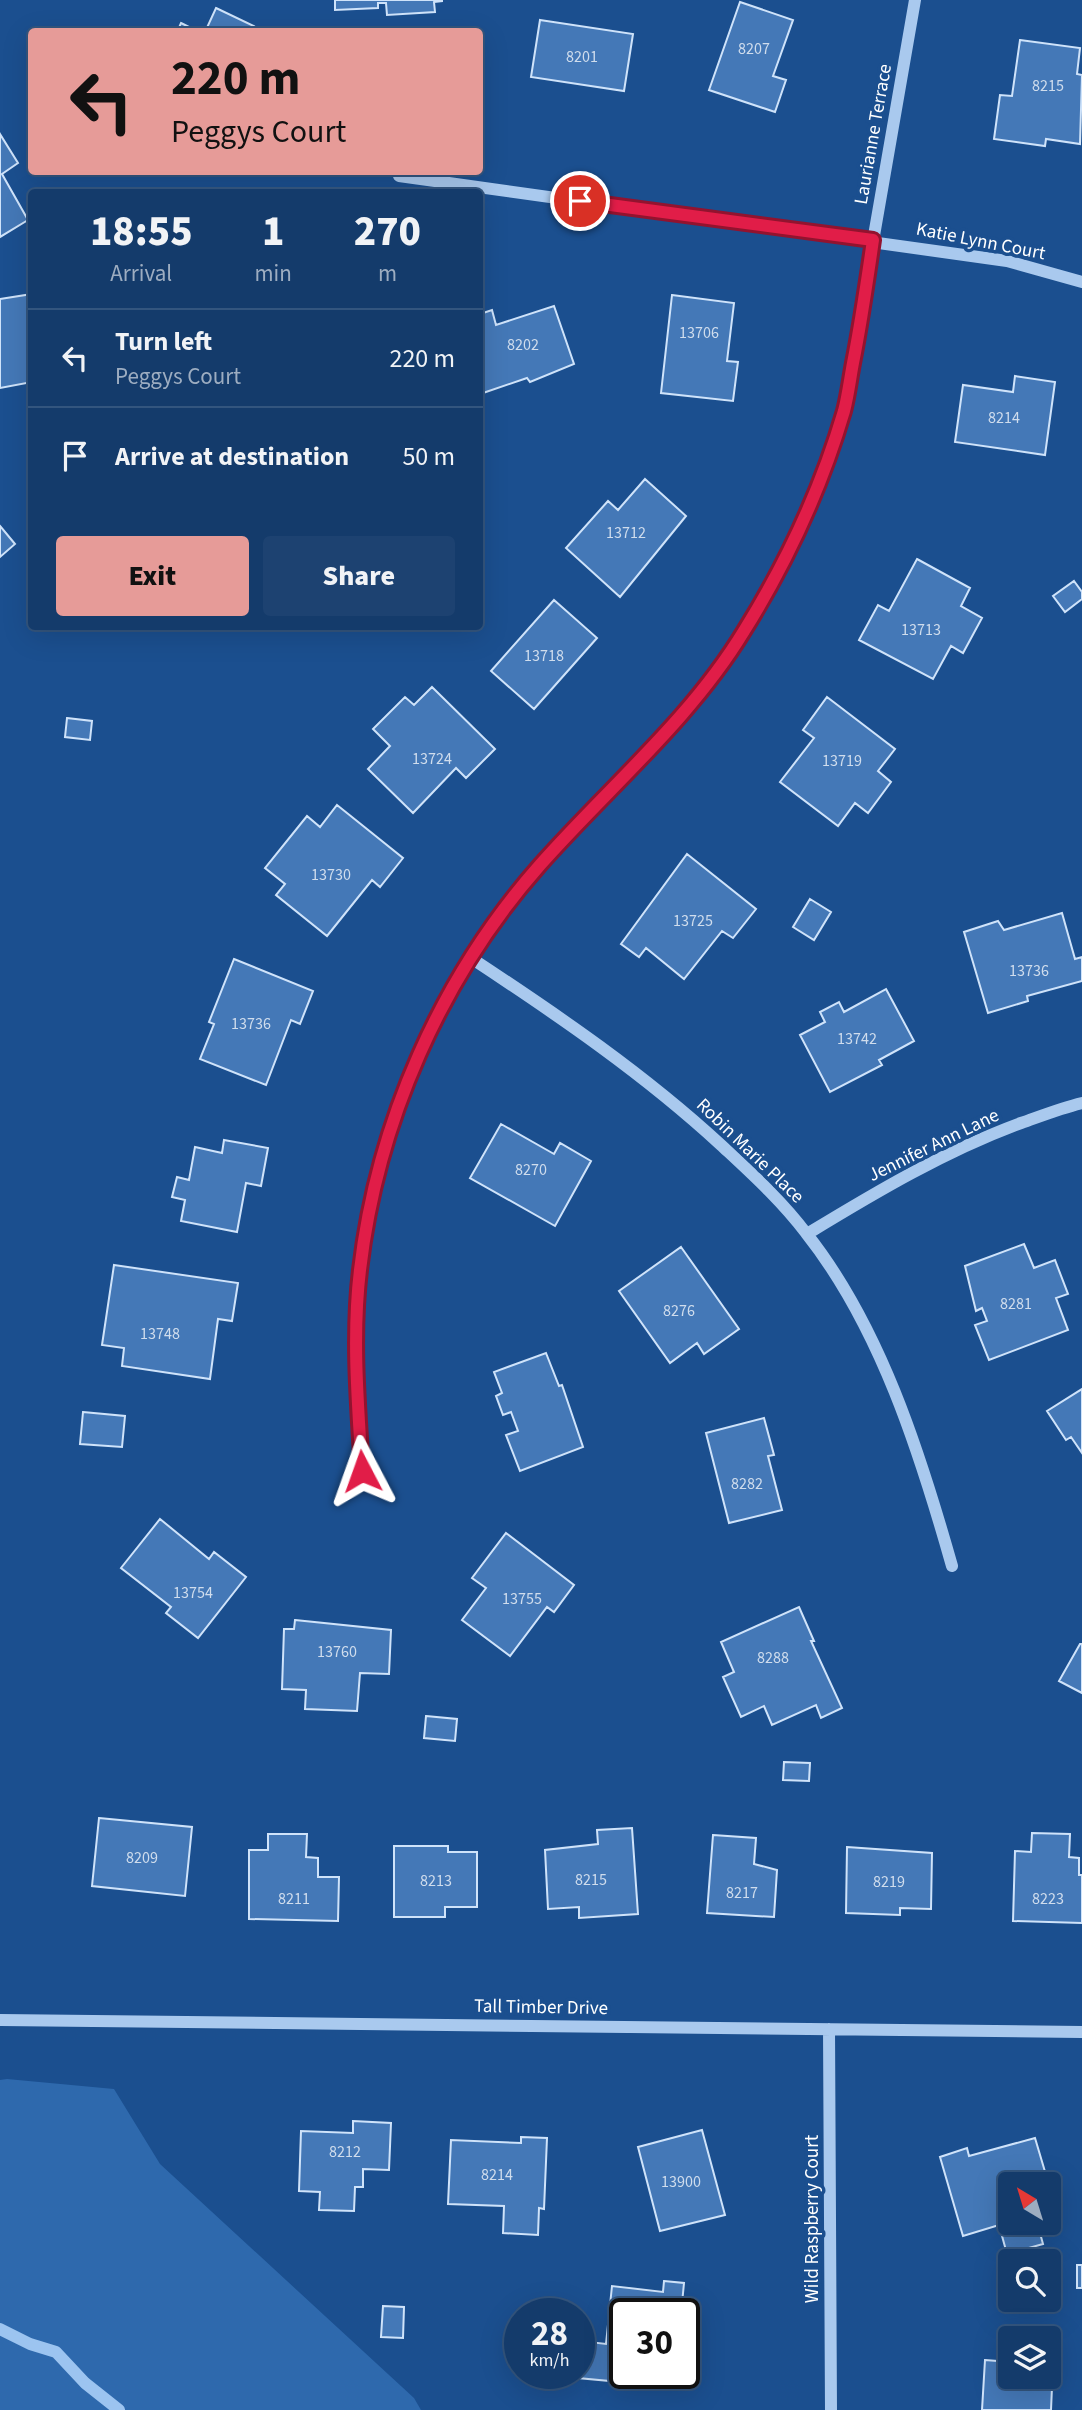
<!DOCTYPE html>
<html lang="en">
<head>
<meta charset="utf-8">
<style>
	body { margin:0; font-family:"Source Sans 3",sans-serif; background:#1d4271; color:#f1f3f6; height:100vh; display:flex; flex-direction:column; font-size:26px; white-space:nowrap }
	* { box-sizing:border-box; margin:0 }
	p { font-size:23px; color:#9dadc1 }
	.icon { flex:none; width:38px; height:38px; fill:none; stroke:currentColor; stroke-width:2; stroke-linecap:round; stroke-linejoin:round }
	.map { position:relative; flex:1; overflow:hidden }
	.details { position:absolute; left:28px; top:189px; width:455px; height:441px; display:flex; flex-direction:column; background:#143b6b; border-radius:7px; box-shadow:0 7px 28px #0002,0 0 0 2px #33557e }
	.details>* { flex:none }
	.banner { position:absolute; left:28px; top:28px; width:455px; height:147px; border-radius:7px; box-shadow:0 7px 28px #0002,0 0 0 2px #33557e; background:#e69b98; color:#111; overflow:hidden }
	.needle { width:46px; rotate:322deg }
	.fabs { position:absolute; left:998px; top:2172px; display:grid; gap:14px }
	.fabs a { display:grid; place-items:center; width:63px; height:63px; border-radius:7px; background:#143b6b; box-shadow:0 7px 28px #0002,0 0 0 2px #33557e; font-size:35px }
	.speed { position:absolute; left:504px; top:2298px; display:flex; gap:14px; font-size:35px; font-weight:700; text-align:center }
	.speed>* { display:grid; place-content:center; width:91px; height:91px; border-radius:50%; background:#143b6b; box-shadow:0 7px 28px #0002,0 0 0 2px #33557e; line-height:1 }
	.speed small { font-size:18px; font-weight:400 }
	.speed .limit { border:4px solid #111; border-radius:10px; background:#fff; color:#111 }
	.pin { position:absolute; display:grid; place-items:center; width:60px; height:60px; color:#fff; margin:-30px; border:4px solid #fff; border-radius:50%; box-shadow:0 2px 7px #0007 }
	.me { position:absolute; width:77px; margin:-38px; rotate:356deg; stroke-linejoin:round; filter:drop-shadow(0 0 5px #0008) }
	.turn { display:flex; align-items:center; gap:24px; height:147px; padding:0 28px; font-size:32px }
	.turn .icon { width:91px; height:91px; stroke-width:2.5 }
	.turn b { display:block; font-size:49px; line-height:60px }
	.eta { display:flex; justify-content:space-evenly; align-items:center; height:119px; text-align:center }
	.eta b { font-size:42px; font-weight:800; line-height:49px }
	.cta { display:flex; gap:14px; margin-top:auto; padding:14px 28px }
	.cta a { flex:1; height:80px; border-radius:7px; background:#e69b98; color:#111; font-size:28px; font-weight:800; line-height:80px; text-align:center }
	.cta a+a { background:#1d4271; color:#f1f3f6 }
	ul { padding:0; list-style:none }
	li { display:flex; align-items:center; gap:21px; height:98px; padding:0 28px; border-top:2px solid #33557e }
	li div { flex:1 }
	li b { display:block; font-size:26px }
	li em { font-style:normal }
	.map>svg:first-child { display:block }
	.green { fill:#2e69ad }
	.lines { fill:none; stroke-linecap:round; stroke-linejoin:round }
	.stream { stroke:#9cc4f0; stroke-width:12 }
	.building { fill:#4478b7; stroke:#cfe3fa; stroke-width:2 }
	.minor { stroke:#a9c9ee; stroke-width:12 }
	.route-casing { stroke:#92132f; stroke-width:18 }
	.route { stroke:#e11d48; stroke-width:12 }
	.labels { text-anchor:middle; stroke-width:7; stroke-linejoin:round; paint-order:stroke }
	.number-label { font-size:16px; fill:#d0dded }
	.street-label { font-size:19px; fill:#fff; stroke:#1b4f8f }
</style>
</head>
<body>
<div class="map">
<svg width="1082" height="2410" viewBox="0 0 1082 2410">
	<rect width="100%" height="100%" fill="#1b4f8f"/>
	<path class="green" d="M7,2079L114,2089L160,2164L414,2398L421,2410H0V2080Z"/>
	<g class="lines">
		<path class="stream" d="M0,2329L30,2344L56,2352L85,2383L119,2410"/>
	</g>
	<path class="building" d="M335,0H442V1L434,2L435,12L387,15L386,3H378V8L335,10Z
		M740,2L793,20L773,76L786,80L775,112L709,90Z
		M216,8L266,32H205Z
		M540,20L633,34L624,91L531,77Z
		M181,23L199,32H177Z
		M1020,40L1080,48L1077,74L1082,75L1080,144L1046,139L1045,146L994,139L1000,95L1012,96Z
		M0,134L18,163L2,174L28,220L0,237Z
		M32,294V382L0,388V299Z
		M672,295L734,303L727,361L738,362L733,401L661,393Z
		M554,306L574,364L530,382L527,378L480,394V314L492,310L496,325Z
		M1015,376L1055,382L1045,455L955,442L963,385L1013,392Z
		M645,479L686,516L620,597L566,548L608,501L618,510Z
		M0,526L15,544L0,557Z
		M917,559L970,588L961,606L982,618L963,653L951,646L933,679L859,640L878,605L889,611Z
		M1074,581L1082,592V599L1065,612L1053,596Z
		M554,600L597,638L534,709L491,671Z
		M432,687L495,749L466,778L456,768L413,813L368,769L390,746L373,729L405,697L414,705Z
		M827,697L895,749L878,771L891,782L868,813L855,803L838,826L780,782L814,738L803,730Z
		M67,718L92,721L90,740L65,737Z
		M337,805L403,858L380,887L372,880L327,936L276,895L285,884L265,868L307,816L320,827Z
		M687,854L756,909L733,938L722,931L684,979L646,948L639,957L621,944Z
		M810,899L831,912L814,940L793,927Z
		M1062,913L1075,959L1082,957V981L1027,996L1028,1001L988,1013L964,932L998,921L1004,930Z
		M234,959L313,991L300,1024L291,1020L266,1085L200,1059L214,1024L209,1022Z
		M886,989L914,1041L879,1060L882,1065L830,1092L800,1035L825,1022L820,1012L839,1002L844,1012Z
		M501,1124L554,1154L560,1143L591,1161L555,1226L470,1178Z
		M224,1140L268,1148L261,1186L246,1183L237,1232L181,1221L185,1200L172,1197L177,1177L189,1180L195,1147L222,1153Z
		M1024,1244L1034,1268L1055,1260L1068,1294L1056,1298L1068,1330L989,1360L975,1325L987,1321L982,1308L976,1311L965,1266Z
		M681,1247L739,1329L704,1354L697,1343L670,1363L619,1291Z
		M114,1265L238,1283L232,1321L218,1319L210,1379L122,1366L124,1348L102,1345Z
		M546,1353L559,1386L562,1385L583,1447L520,1471L506,1435L518,1431L511,1412L503,1415L496,1396L502,1393L494,1372Z
		M1082,1389V1453L1071,1437L1066,1440L1047,1411Z
		M83,1412L125,1416L122,1447L80,1444Z
		M764,1418L774,1455L768,1456L782,1510L729,1523L706,1433Z
		M160,1519L209,1559L214,1552L246,1577L198,1638L166,1613L171,1607L121,1568Z
		M506,1533L574,1585L554,1612L547,1607L510,1656L462,1620L486,1588L472,1578Z
		M799,1607L814,1641H811L842,1708L821,1718L816,1705L772,1725L764,1706L741,1717L723,1677L734,1672L721,1642Z
		M295,1620L391,1630L389,1674L360,1673L357,1711L305,1709L306,1690L282,1689L284,1629H294Z
		M1080,1644H1082V1693L1059,1681Z
		M426,1716L457,1719L455,1741L424,1738Z
		M784,1762L810,1763L809,1781L783,1780Z
		M99,1818L192,1827L185,1896L92,1886Z
		M632,1828L638,1914L579,1918V1907L548,1909L545,1850L598,1844L597,1830Z
		M1032,1833L1070,1834L1069,1857L1079,1858V1875H1082V1923L1013,1921L1015,1851L1031,1852Z
		M268,1834H307L306,1857L318,1858V1877H339L338,1921L249,1919V1850H268Z
		M713,1835L756,1838L754,1864L777,1870L774,1917L707,1913Z
		M394,1846H448V1852H477V1907H445V1917H394Z
		M847,1847L932,1853L931,1909L900,1908V1915L846,1913Z
		M353,2121L391,2123L389,2170L363,2169V2187H355L354,2211L319,2210L320,2192L299,2191L301,2131L353,2133Z
		M702,2130L725,2215L660,2231L638,2147Z
		M521,2137L547,2138L544,2209L539,2208L538,2235L503,2233L504,2206L448,2204L451,2140L521,2143Z
		M1035,2138L1057,2212L1048,2214V2184H1010V2222H1037L1043,2244L1007,2254L999,2225L963,2236L940,2157L967,2148L969,2156Z
		M1077,2265H1082V2288H1077Z
		M664,2281L684,2283L681,2314H625V2373H674L673,2387L578,2378L581,2341L606,2344L612,2286L663,2292Z
		M383,2306L404,2307L403,2338L381,2337Z
		M985,2360L1010,2362V2376H1048V2363L1053,2364L1051,2410H982Z"/>
	<g class="lines">
		<path class="minor" d="M399,176L1007,261L1082,282
			M471,958C559,1016 644,1074 721,1145C751,1173 781,1200 806,1233C880,1326 920,1453 952,1566
			M807,1234C876,1192 945,1151 1021,1123C1041,1116 1061,1108 1082,1103
			M362,1471L355,1361L360,1271L376,1173L397,1106L432,1027L485,936L538,867L690,706L742,635L779,573L816,493L844,408L915,0
			M0,2020L1082,2032
			M829,2029L831,2410"/>
	</g>
	<g class="lines">
		<defs>
			<path id="route" d="M362,1471C358,1404 352,1337 360,1270C377,1123 441,977 540,865C608,788 690,720 744,631C787,562 821,489 844,411C848,396 850,379 853,363C861,323 867,282 873,240L580,201"/>
		</defs>
		<use href="#route" class="route-casing"/>
		<use href="#route" class="route"/>
	</g>
	<g class="labels">
		<g class="number-label">
			<text x="754" y="54">8207</text>
			<text x="582" y="62">8201</text>
			<text x="1048" y="91">8215</text>
			<text x="699" y="338">13706</text>
			<text x="523" y="350">8202</text>
			<text x="1004" y="423">8214</text>
			<text x="626" y="538">13712</text>
			<text x="921" y="635">13713</text>
			<text x="544" y="661">13718</text>
			<text x="432" y="764">13724</text>
			<text x="842" y="766">13719</text>
			<text x="331" y="880">13730</text>
			<text x="693" y="926">13725</text>
			<text x="1029" y="976">13736</text>
			<text x="251" y="1029">13736</text>
			<text x="857" y="1044">13742</text>
			<text x="531" y="1175">8270</text>
			<text x="1016" y="1309">8281</text>
			<text x="679" y="1316">8276</text>
			<text x="160" y="1339">13748</text>
			<text x="747" y="1489">8282</text>
			<text x="193" y="1598">13754</text>
			<text x="522" y="1604">13755</text>
			<text x="337" y="1657">13760</text>
			<text x="773" y="1663">8288</text>
			<text x="142" y="1863">8209</text>
			<text x="591" y="1885">8215</text>
			<text x="436" y="1886">8213</text>
			<text x="889" y="1887">8219</text>
			<text x="742" y="1898">8217</text>
			<text x="294" y="1904">8211</text>
			<text x="1048" y="1904">8223</text>
			<text x="345" y="2157">8212</text>
			<text x="497" y="2180">8214</text>
			<text x="681" y="2187">13900</text>
		</g>
		<g class="street-label">
			<text transform="translate(872 134) rotate(-80)" y="7">Laurianne Terrace</text>
			<text transform="translate(981 240) rotate(11)" y="7">Katie Lynn Court</text>
			<text transform="translate(933 1144) rotate(-26)" y="7">Jennifer Ann Lane</text>
			<text transform="translate(751 1150) rotate(44)" y="7">Robin Marie Place</text>
			<text transform="translate(541 2006) rotate(1)" y="7">Tall Timber Drive</text>
			<text transform="translate(811 2219) rotate(-90)" y="7">Wild Raspberry Court</text>
		</g>
	</g>
</svg>
<div class="fabs">
<a><svg class="needle" viewBox="-14 -14 28 28"><path d="M0-13l5 13h-10z" fill="#e53935"/><path d="M0 13l5-13h-10z" fill="#9dadc1"/></svg></a>
<a><svg class="icon" aria-label="search" viewBox="0 0 24 24"><circle cx="10" cy="10" r="6"/><path d="M15 15l6 6"/></svg></a>
<a><svg class="icon" aria-label="layers" viewBox="0 0 24 24"><path d="M12 4l9 5-9 5-9-5zM3 14l9 5 9-5"/></svg></a>
</div>
<div class="speed"><div>28<small>km/h</small></div><div class="limit">30</div></div>
<div class="pin" style="left:580px;top:201px;background:#d93025"><svg class="icon" aria-label="arrive" viewBox="0 0 24 24"><path d="M6 21V4h12l-3 4 3 4H6"/></svg></div>
<svg class="me" style="left:362px;top:1471px" viewBox="-20 -20 40 40"><path d="M0-17L14 15 0 8-14 15z" fill="#e11d48" stroke="#fff" stroke-width="4"/></svg>
<div class="banner">
<div class="turn"><svg class="icon" aria-label="left" viewBox="0 0 24 24"><path d="M17 20v-9H6M10 6l-5 5 5 5"/></svg><div><b>220 m</b>Peggys Court</div></div>
</div>
<section class="details">
<div class="eta">
<div><b>18:55</b><p>Arrival</p></div>
<div><b>1</b><p>min</p></div>
<div><b>270</b><p>m</p></div>
</div>
<ul>
<li><svg class="icon" aria-label="left" viewBox="0 0 24 24"><path d="M17 20v-9H6M10 6l-5 5 5 5"/></svg><div><b>Turn left</b><p>Peggys Court</p></div><em>220 m</em></li>
<li><svg class="icon" aria-label="arrive" viewBox="0 0 24 24"><path d="M6 21V4h12l-3 4 3 4H6"/></svg><div><b>Arrive at destination</b></div><em>50 m</em></li>
</ul>
<div class="cta"><a>Exit</a><a>Share</a></div>
</section>
</div>
</body>
</html>
